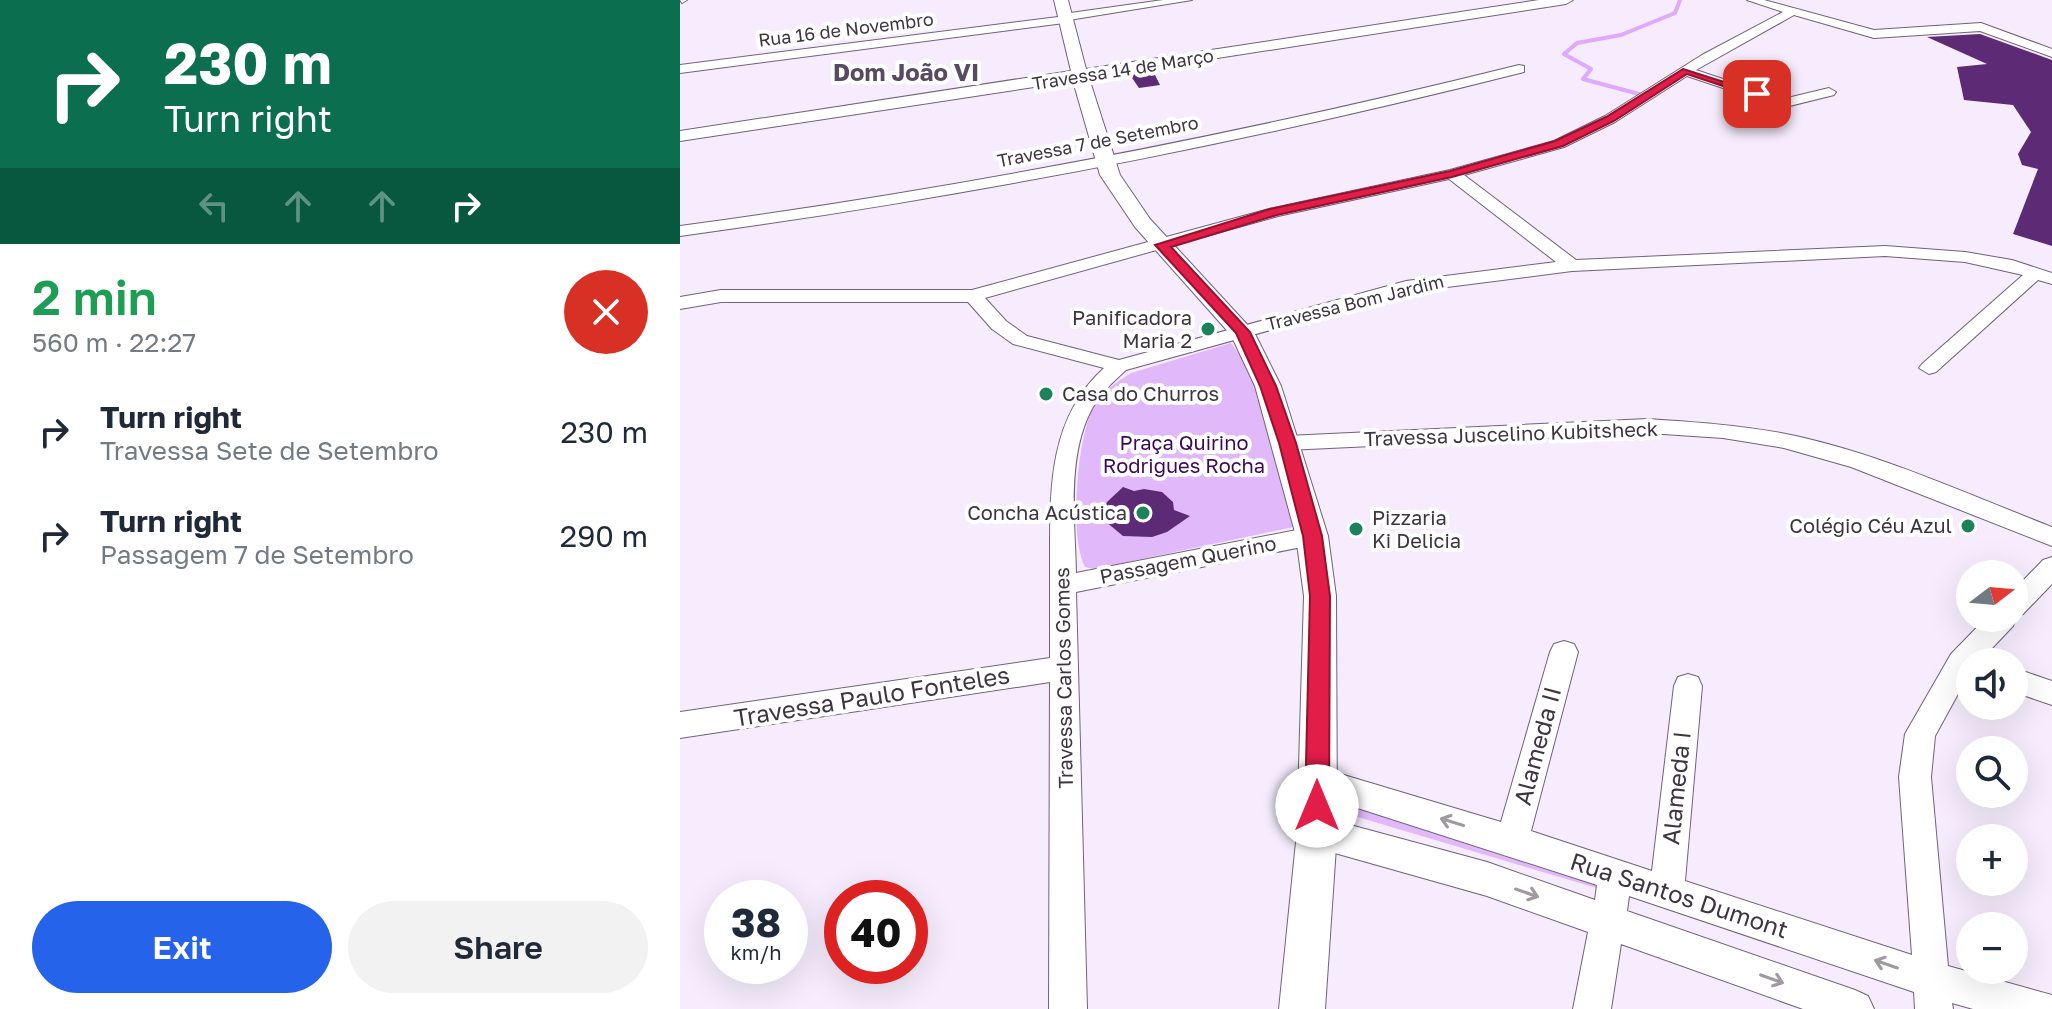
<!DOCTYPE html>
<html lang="en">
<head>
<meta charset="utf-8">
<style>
	body { margin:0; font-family:"Golos Text",sans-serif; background:#f2f2f3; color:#1f2937; height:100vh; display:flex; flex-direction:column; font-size:30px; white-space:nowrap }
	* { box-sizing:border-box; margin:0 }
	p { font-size:26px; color:#747a83 }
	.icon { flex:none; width:44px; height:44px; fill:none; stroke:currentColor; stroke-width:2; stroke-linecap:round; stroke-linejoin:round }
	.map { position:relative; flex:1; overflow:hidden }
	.side { display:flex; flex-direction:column; background:#fff; width:680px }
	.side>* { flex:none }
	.guide { background:#0b6e4f; color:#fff; overflow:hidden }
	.needle { width:52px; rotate:74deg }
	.buttons { position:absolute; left:1276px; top:560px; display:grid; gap:16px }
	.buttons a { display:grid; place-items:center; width:72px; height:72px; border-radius:50%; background:#fff; box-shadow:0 8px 32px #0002; font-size:40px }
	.speed { position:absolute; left:24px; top:880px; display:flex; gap:16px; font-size:40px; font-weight:700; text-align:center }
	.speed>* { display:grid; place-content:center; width:104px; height:104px; border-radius:50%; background:#fff; box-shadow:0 8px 32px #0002; line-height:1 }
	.speed small { font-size:20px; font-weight:400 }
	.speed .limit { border:12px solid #d22; background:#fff; color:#111 }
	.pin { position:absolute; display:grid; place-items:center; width:68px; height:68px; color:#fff; margin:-34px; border-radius:16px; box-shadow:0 4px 12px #0006 }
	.me { position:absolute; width:88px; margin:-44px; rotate:0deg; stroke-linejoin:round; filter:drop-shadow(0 0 6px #0008) }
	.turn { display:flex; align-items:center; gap:28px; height:168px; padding:0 32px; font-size:36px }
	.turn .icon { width:104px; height:104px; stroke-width:2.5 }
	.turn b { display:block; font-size:56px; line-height:68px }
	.lanes { display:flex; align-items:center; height:76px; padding:0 32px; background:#0003; justify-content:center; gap:40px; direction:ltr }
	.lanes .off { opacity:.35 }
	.round { display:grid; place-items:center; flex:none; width:84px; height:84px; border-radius:42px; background:#f2f2f3 }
	.head { display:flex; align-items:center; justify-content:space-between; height:136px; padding:0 32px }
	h1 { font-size:48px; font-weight:600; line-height:60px; color:#1e9e55 }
	.cta { display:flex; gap:16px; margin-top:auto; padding:16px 32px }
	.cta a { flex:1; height:92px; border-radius:48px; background:#2563eb; color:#fff; font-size:32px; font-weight:600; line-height:92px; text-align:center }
	.cta a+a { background:#f2f2f3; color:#1f2937 }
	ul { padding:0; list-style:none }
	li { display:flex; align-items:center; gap:24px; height:104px; padding:0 32px }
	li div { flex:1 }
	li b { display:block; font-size:30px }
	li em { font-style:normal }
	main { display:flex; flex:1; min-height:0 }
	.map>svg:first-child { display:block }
	.green { fill:#e1b8f9 }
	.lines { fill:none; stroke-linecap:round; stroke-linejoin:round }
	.stream { stroke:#dfa9fd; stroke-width:4 }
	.building { fill:#5d2b75 }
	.minor-casing { stroke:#716279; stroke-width:2 }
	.tertiary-casing { stroke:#716279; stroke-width:2 }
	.minor { fill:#fff; fill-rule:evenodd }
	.tertiary { fill:#fff; fill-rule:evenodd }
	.oneway { stroke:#9e9aa0 }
	.route { fill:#e11d48; stroke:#92132f; stroke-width:2 }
	.poi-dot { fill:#1c825d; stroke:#fff; stroke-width:3 }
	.labels { text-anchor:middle; stroke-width:8; stroke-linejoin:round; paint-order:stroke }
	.far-street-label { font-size:18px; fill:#3d3641; stroke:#fff }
	.poi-label { font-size:20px; fill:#3d3641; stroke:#fff; text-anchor:end }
	.street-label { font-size:20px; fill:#3d3641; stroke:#fff }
	.park-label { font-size:20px; fill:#3e0954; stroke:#fff }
	.far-district-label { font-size:24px; font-weight:bold; fill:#584a61; stroke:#fff }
	.near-street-label { font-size:24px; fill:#3d3641; stroke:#fff }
</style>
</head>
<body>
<main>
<section class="side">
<div class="guide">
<div class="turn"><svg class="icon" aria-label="right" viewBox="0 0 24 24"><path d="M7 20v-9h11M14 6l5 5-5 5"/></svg><div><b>230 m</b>Turn right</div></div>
<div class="lanes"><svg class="icon off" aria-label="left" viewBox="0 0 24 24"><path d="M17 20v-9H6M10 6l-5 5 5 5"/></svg><svg class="icon off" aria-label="ahead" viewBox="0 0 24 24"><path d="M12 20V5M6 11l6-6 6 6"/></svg><svg class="icon off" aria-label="ahead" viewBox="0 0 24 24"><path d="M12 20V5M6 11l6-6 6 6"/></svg><svg class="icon" aria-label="right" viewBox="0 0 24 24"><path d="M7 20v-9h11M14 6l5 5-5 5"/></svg></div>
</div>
<div class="head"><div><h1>2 min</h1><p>560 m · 22:27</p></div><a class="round" style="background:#d93025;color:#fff"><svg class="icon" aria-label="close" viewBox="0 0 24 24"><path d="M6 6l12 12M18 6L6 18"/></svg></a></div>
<ul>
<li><svg class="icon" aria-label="right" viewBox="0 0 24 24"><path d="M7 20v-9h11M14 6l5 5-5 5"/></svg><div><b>Turn right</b><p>Travessa Sete de Setembro</p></div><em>230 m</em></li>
<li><svg class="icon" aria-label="right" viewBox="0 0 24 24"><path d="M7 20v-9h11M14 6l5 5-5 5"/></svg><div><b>Turn right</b><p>Passagem 7 de Setembro</p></div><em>290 m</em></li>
</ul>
<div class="cta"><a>Exit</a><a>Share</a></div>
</section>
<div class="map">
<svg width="1372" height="1009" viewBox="0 0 1372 1009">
	<rect width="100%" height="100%" fill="#f6ecfd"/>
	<path class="green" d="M551,343L570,369L618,526L414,569L405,567C389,538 397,436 414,406C422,391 437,382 451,373Z
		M673,787L920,861V889L671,815Z"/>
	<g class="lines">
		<path class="stream" d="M959,94L903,79L911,69L884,54L897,43L941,35L995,13L1000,0"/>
	</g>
	<path class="building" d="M1300,34L1372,60V246L1333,234L1358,169L1342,165L1338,154L1351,132L1333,105L1284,100L1277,67L1307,64L1247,37Z
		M473,71L480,85L459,88L450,75Z
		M443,487L454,491L464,489L482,492L493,502L494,510L510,516L487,532L472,537L443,536L425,521L424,511L427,502Z"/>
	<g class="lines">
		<defs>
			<path id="minor" d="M0,0H7L2,3Z
				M483,0H512L389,20L384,23L0,73V65L378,17L383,14Z
				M1067,0H1084L1194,30L1301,23L1372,49V57L1300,31L1194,38L1114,15L1016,70L1103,99L1149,88L1156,92L1154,95L1061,118L1056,117V111L1088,103L1007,76L935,122L884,147L784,175L896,260L1205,246L1285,252L1332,260L1372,273V284L1358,280L1256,372L1249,374L1239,368L1242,364L1343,275L1285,262L1205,256L892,271L728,292L446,370C434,381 421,393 413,407C386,455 395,520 396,573L632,527L641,530L644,536L641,542L632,545L396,592L407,1009H369L370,682L0,738V712L370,658C370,623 370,588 370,552C370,485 370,417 424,368L333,344L312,329L288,302H41L0,309V297L41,290H292L589,209L770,170L874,141L925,116L1022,55L1103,12ZM769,179L876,262L726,281L439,360L347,336L326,321L305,298L598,216Z
				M839,65L844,66V72C565,143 285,197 0,236V226C283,188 562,134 839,65Z
				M968,419C1013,422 1057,425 1101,433C1195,451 1284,493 1372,527V546L1171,467L1104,448L1043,438L968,433L607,450L599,448L596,443L599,438L607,436Z
				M1372,557V584L1343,614L1336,617L1333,626L1299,662H1290V672L1255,736L1251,777L1268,966L1372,995V1009H1293L1272,1003L1273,1009H1235L1234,992L949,896L947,911L1175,990L1188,996L1194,1009H1123L941,944L931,1009H893L908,932L807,896L637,848L626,843L621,832L626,821L637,816L807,862L915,900L917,885L637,795L626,791L621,781L626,771L637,767L821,822L870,652L874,644L884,641L894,644L898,652L851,831L972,871L994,686L998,677L1008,674L1018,677L1022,686L1005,881L1232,955L1219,777L1225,734L1271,654L1306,618H1334V590L1363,560Z
				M1334,668L1372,681V705L1334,692Z"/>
			<path id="tertiary" d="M374,0H388L406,69L859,0H893L886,4L409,78L440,175L470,219L574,332L601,386L648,536L656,596L657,832L645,1009H599L617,832L624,596L616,536L575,386L551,335L455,227L420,175L393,81L0,141V131L391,71Z"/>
		</defs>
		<use href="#minor" class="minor-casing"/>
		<use href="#tertiary" class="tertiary-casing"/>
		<use href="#minor" class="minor"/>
		<use href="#tertiary" class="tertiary"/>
	</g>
	<defs><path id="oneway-shaft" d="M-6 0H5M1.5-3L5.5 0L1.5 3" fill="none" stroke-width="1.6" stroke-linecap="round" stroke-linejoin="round" transform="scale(2)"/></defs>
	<g class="oneway">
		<use href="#oneway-shaft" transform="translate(772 822) rotate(-163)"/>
		<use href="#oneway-shaft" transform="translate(847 893) rotate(19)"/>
		<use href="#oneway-shaft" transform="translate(1206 964) rotate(-161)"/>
		<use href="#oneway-shaft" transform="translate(1092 979) rotate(20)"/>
	</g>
	<path class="route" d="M1003,69L1082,94L1073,96L1007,74L934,121L883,146L772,177L597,215L491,247L570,332L596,386L616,443L642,536L650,596L649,806L646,814L637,818L628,814L625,806L630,596L623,536L599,443L580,386L556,333L475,245L590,209L770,171L875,141L926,117Z"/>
	<g class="poi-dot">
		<circle cx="528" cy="329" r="8"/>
		<circle cx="366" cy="394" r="8"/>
		<circle cx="463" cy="513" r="8"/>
		<circle cx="1288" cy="526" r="8"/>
		<circle cx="676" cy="529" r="8"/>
	</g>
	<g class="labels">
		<g class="far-street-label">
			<text transform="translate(166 30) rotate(-7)" y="6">Rua 16 de Novembro</text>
			<text transform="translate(443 70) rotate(-9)" y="6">Travessa 14 de Março</text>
			<text transform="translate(418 142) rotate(-11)" y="6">Travessa 7 de Setembro</text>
			<text transform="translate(675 303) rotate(-14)" y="6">Travessa Bom Jardim</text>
		</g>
		<g class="poi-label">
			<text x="512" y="325">Panificadora<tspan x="512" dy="23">Maria 2</tspan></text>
			<text x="382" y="401" text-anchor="start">Casa do Churros</text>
			<text x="447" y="520">Concha Acústica</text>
			<text x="692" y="525" text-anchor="start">Pizzaria<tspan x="692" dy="23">Ki Delicia</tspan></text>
			<text x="1272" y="533">Colégio Céu Azul</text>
		</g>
		<g class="street-label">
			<text transform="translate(831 434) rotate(-2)" y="7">Travessa Juscelino Kubitsheck</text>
			<text transform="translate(508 560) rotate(-11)" y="7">Passagem Querino</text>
			<text transform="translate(384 678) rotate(-91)" y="7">Travessa Carlos Gomes</text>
		</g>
		<g class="park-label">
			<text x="504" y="450">Praça Quirino<tspan x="504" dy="23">Rodrigues Rocha</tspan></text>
		</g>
		<g class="far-district-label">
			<text x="226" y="81">Dom João VI</text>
		</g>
		<g class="near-street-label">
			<text transform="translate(192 697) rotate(-9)" y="8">Travessa Paulo Fonteles</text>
			<text transform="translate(858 746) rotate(-75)" y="8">Alameda II</text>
			<text transform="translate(997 788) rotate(-84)" y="8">Alameda I</text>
			<text transform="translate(999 896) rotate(18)" y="8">Rua Santos Dumont</text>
		</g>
	</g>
</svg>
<div class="buttons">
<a><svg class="needle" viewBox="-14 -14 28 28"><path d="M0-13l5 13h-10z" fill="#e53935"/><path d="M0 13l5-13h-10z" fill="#747a83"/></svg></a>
<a><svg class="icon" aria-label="sound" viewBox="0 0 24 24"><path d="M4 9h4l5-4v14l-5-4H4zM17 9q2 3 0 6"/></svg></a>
<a><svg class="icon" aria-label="search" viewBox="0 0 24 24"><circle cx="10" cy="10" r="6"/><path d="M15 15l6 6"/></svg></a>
<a>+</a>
<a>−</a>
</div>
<div class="speed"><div>38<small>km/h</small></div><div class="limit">40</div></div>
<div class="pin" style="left:1077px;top:94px;background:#d93025"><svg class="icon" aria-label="arrive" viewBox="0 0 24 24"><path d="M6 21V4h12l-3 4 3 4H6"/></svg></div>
<svg class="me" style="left:637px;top:806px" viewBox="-20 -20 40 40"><circle r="19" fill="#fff"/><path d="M0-13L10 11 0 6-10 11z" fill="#e11d48"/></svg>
</div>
</main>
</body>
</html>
